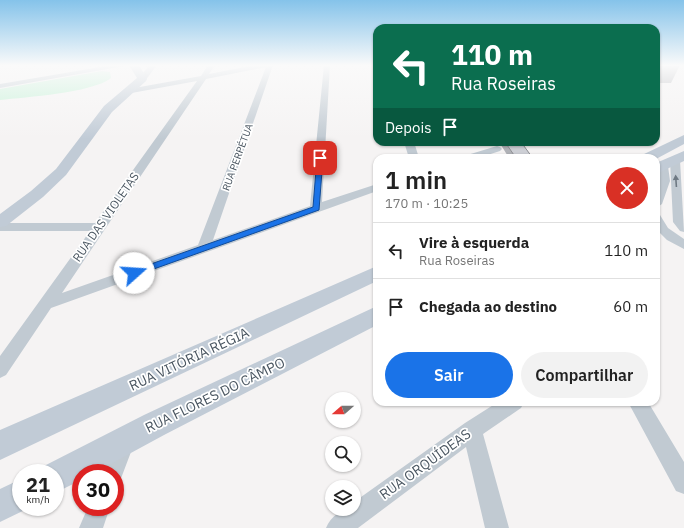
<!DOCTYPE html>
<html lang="pt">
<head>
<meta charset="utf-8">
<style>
	body { margin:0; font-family:"IBM Plex Sans",sans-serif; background:#f2f2f2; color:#222; height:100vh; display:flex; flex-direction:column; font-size:15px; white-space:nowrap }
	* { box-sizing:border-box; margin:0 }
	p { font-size:13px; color:#767676 }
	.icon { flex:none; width:22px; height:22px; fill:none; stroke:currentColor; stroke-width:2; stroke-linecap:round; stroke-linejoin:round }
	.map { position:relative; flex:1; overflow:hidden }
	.drawer { position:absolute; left:373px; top:154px; width:287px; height:252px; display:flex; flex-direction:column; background:#fff; border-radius:12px; box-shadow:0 1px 3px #0004 }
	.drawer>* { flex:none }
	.hud { position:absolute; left:373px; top:24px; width:287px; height:122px; border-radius:12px; box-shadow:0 1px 3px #0004; background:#0b6e4f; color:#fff; overflow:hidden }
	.needle { width:26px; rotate:250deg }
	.tools { position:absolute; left:325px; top:392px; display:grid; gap:8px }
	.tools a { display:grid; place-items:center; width:36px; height:36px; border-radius:50%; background:#fff; box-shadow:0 1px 3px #0004; font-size:20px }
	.speed { position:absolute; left:12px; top:464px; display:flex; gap:8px; font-size:20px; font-weight:700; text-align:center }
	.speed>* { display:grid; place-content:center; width:52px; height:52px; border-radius:50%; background:#fff; box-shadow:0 1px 3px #0004; line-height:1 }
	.speed small { font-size:10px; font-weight:400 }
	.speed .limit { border:6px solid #d22; background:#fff; color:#111 }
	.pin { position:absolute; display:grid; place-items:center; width:34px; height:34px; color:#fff; margin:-17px; border-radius:8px; box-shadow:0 2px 6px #0006 }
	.me { position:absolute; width:44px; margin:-22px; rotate:71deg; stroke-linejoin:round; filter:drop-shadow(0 0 3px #0008) }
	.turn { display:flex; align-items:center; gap:14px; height:84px; padding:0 12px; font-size:18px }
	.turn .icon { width:52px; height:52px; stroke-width:2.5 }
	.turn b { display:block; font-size:28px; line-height:34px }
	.then { display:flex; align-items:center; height:38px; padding:0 12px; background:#0003; gap:8px; font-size:15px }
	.round { display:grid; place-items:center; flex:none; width:42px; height:42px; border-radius:21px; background:#f2f2f2 }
	.head { display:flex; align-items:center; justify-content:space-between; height:68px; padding:0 12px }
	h1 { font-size:24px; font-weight:600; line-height:30px }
	.cta { display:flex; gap:8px; margin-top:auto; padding:8px 12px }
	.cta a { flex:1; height:46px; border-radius:24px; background:#1a73e8; color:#fff; font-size:16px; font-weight:600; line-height:46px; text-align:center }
	.cta a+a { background:#f2f2f2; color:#222 }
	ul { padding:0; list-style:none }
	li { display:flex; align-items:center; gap:12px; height:56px; padding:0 12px; border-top:1px solid #e0e0e0 }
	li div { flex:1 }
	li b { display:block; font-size:15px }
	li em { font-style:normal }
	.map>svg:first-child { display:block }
	.green { fill:#c3f1d5 }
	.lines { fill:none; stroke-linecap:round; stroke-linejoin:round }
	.street { fill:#c1cad2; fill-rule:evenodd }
	.secondary { fill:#c1cbd6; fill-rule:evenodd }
	.wall { fill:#b0b2b7 }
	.building { fill:#cdcfd5; stroke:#909195 }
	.oneway { fill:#6e7983 }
	.route { fill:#1a73e8; stroke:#114b97 }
	.labels { text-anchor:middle; stroke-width:3.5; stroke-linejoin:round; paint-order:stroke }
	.far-street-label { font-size:10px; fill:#4a5661; stroke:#fff }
	.street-label { font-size:12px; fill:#4a5661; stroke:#fff }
	.near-street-label { font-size:14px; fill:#4a5661; stroke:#fff }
</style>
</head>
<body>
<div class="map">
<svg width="684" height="528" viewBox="0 0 684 528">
	<rect width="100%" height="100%" fill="#f5f3f3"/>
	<path class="green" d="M102,71L110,72L111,78C92,93 26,97 0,100V89Z"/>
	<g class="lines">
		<path class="street" d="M112,65H130L0,88V84Z
			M150,65H157L145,81H139V77Z
			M208,65H215L209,74L255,65H273L213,240L310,206L324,65H330L322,202L377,184V191L51,308L6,375L0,378V356L90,231H0V223H95L197,81L126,94H123V90L201,76ZM266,67L198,245L62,293L206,79Z
			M404,142H414L419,158H409Z
			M497,146L500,147L502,149L500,151L478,158H463L464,156Z
			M675,157L680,160L684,232L680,231L673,222L670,160Z
			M663,163L668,166L670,181L662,204L656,208V190L659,176L658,166Z
			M656,214L660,215L668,228L684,239V249L667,240L656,229Z
			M498,402H524L521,408L483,434L509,528H485L466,447L358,528H326C331,516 341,509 354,509V502L465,423Z
			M628,402H648L684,462V494L676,491Z
			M124,434L131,437L134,444L120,481L115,483V473H101L117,437Z
			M88,507H110L103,528H79Z"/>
		<path class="secondary" d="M129,65H139L147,79L146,81L112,112L66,175L43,197L6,226L0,227V214L31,191L56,169L104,106L137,78Z
			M684,135V144L656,159L640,158L642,155Z
			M684,151V161L656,174V163Z
			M377,266V281L0,460V430Z
			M377,306V325L164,435L94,473H81V480L55,493V473H41L44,466L144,415Z
			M21,479V507H31L0,522V489Z"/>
	</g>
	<path class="wall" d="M656,65H680L671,83H656Z
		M502,142H521L532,157H536V156L547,158H509L501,145Z"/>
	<path class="building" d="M505,142H521L532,157H537L538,158H516Z
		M536,156H545L547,158H538Z"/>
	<defs><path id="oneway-solid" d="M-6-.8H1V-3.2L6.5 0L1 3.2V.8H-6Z"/></defs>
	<use class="oneway" href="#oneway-solid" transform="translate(676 181) rotate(-94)"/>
	<linearGradient id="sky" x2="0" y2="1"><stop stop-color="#85c3ea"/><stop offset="0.47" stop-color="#fafafa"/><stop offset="1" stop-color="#fafafa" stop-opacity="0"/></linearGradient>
	<rect width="684" height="139" fill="url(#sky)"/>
	<path class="route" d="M320,156L323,158L319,210L137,275H131V271L313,207L317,158Z"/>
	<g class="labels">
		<g class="far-street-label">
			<text transform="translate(237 157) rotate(-70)" y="4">RUA PERPÉTUA</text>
		</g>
		<g class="street-label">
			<text transform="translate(106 217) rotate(-55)" y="4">RUA DAS VIOLETAS</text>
		</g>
		<g class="near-street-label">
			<text transform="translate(189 359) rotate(-25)" y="5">RUA VITÓRIA RÉGIA</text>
			<text transform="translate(215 395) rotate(-26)" y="5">RUA FLORES DO CÂMPO</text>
			<text transform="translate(425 464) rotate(-36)" y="5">RUA ORQUÍDEAS</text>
		</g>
	</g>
</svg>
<div class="tools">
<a><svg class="needle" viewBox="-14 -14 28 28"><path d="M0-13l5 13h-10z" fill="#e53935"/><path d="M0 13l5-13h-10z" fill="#767676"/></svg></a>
<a><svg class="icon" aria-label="search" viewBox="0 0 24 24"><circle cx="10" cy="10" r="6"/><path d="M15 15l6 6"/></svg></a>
<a><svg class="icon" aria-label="layers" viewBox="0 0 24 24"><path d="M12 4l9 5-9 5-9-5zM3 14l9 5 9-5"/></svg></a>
</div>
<div class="speed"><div>21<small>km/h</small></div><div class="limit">30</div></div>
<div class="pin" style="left:320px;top:158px;background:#d93025"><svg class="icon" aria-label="arrive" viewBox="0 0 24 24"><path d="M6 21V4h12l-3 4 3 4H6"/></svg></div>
<svg class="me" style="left:134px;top:273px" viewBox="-20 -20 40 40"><circle r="19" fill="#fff"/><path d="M0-13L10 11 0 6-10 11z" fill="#1a73e8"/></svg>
<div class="hud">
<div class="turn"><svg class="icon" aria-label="left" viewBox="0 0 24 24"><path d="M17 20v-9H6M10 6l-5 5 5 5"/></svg><div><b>110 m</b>Rua Roseiras</div></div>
<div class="then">Depois<svg class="icon" aria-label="arrive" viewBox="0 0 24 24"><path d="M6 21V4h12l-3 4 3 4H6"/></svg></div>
</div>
<section class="drawer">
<div class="head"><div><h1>1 min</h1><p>170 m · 10:25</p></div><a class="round" style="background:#d93025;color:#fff"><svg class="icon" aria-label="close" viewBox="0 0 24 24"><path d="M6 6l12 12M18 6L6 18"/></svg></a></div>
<ul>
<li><svg class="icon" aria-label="left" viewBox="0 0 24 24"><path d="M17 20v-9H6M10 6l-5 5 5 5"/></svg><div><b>Vire à esquerda</b><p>Rua Roseiras</p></div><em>110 m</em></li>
<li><svg class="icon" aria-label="arrive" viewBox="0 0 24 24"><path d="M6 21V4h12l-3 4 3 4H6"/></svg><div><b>Chegada ao destino</b></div><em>60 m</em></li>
</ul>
<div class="cta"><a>Sair</a><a>Compartilhar</a></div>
</section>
</div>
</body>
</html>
